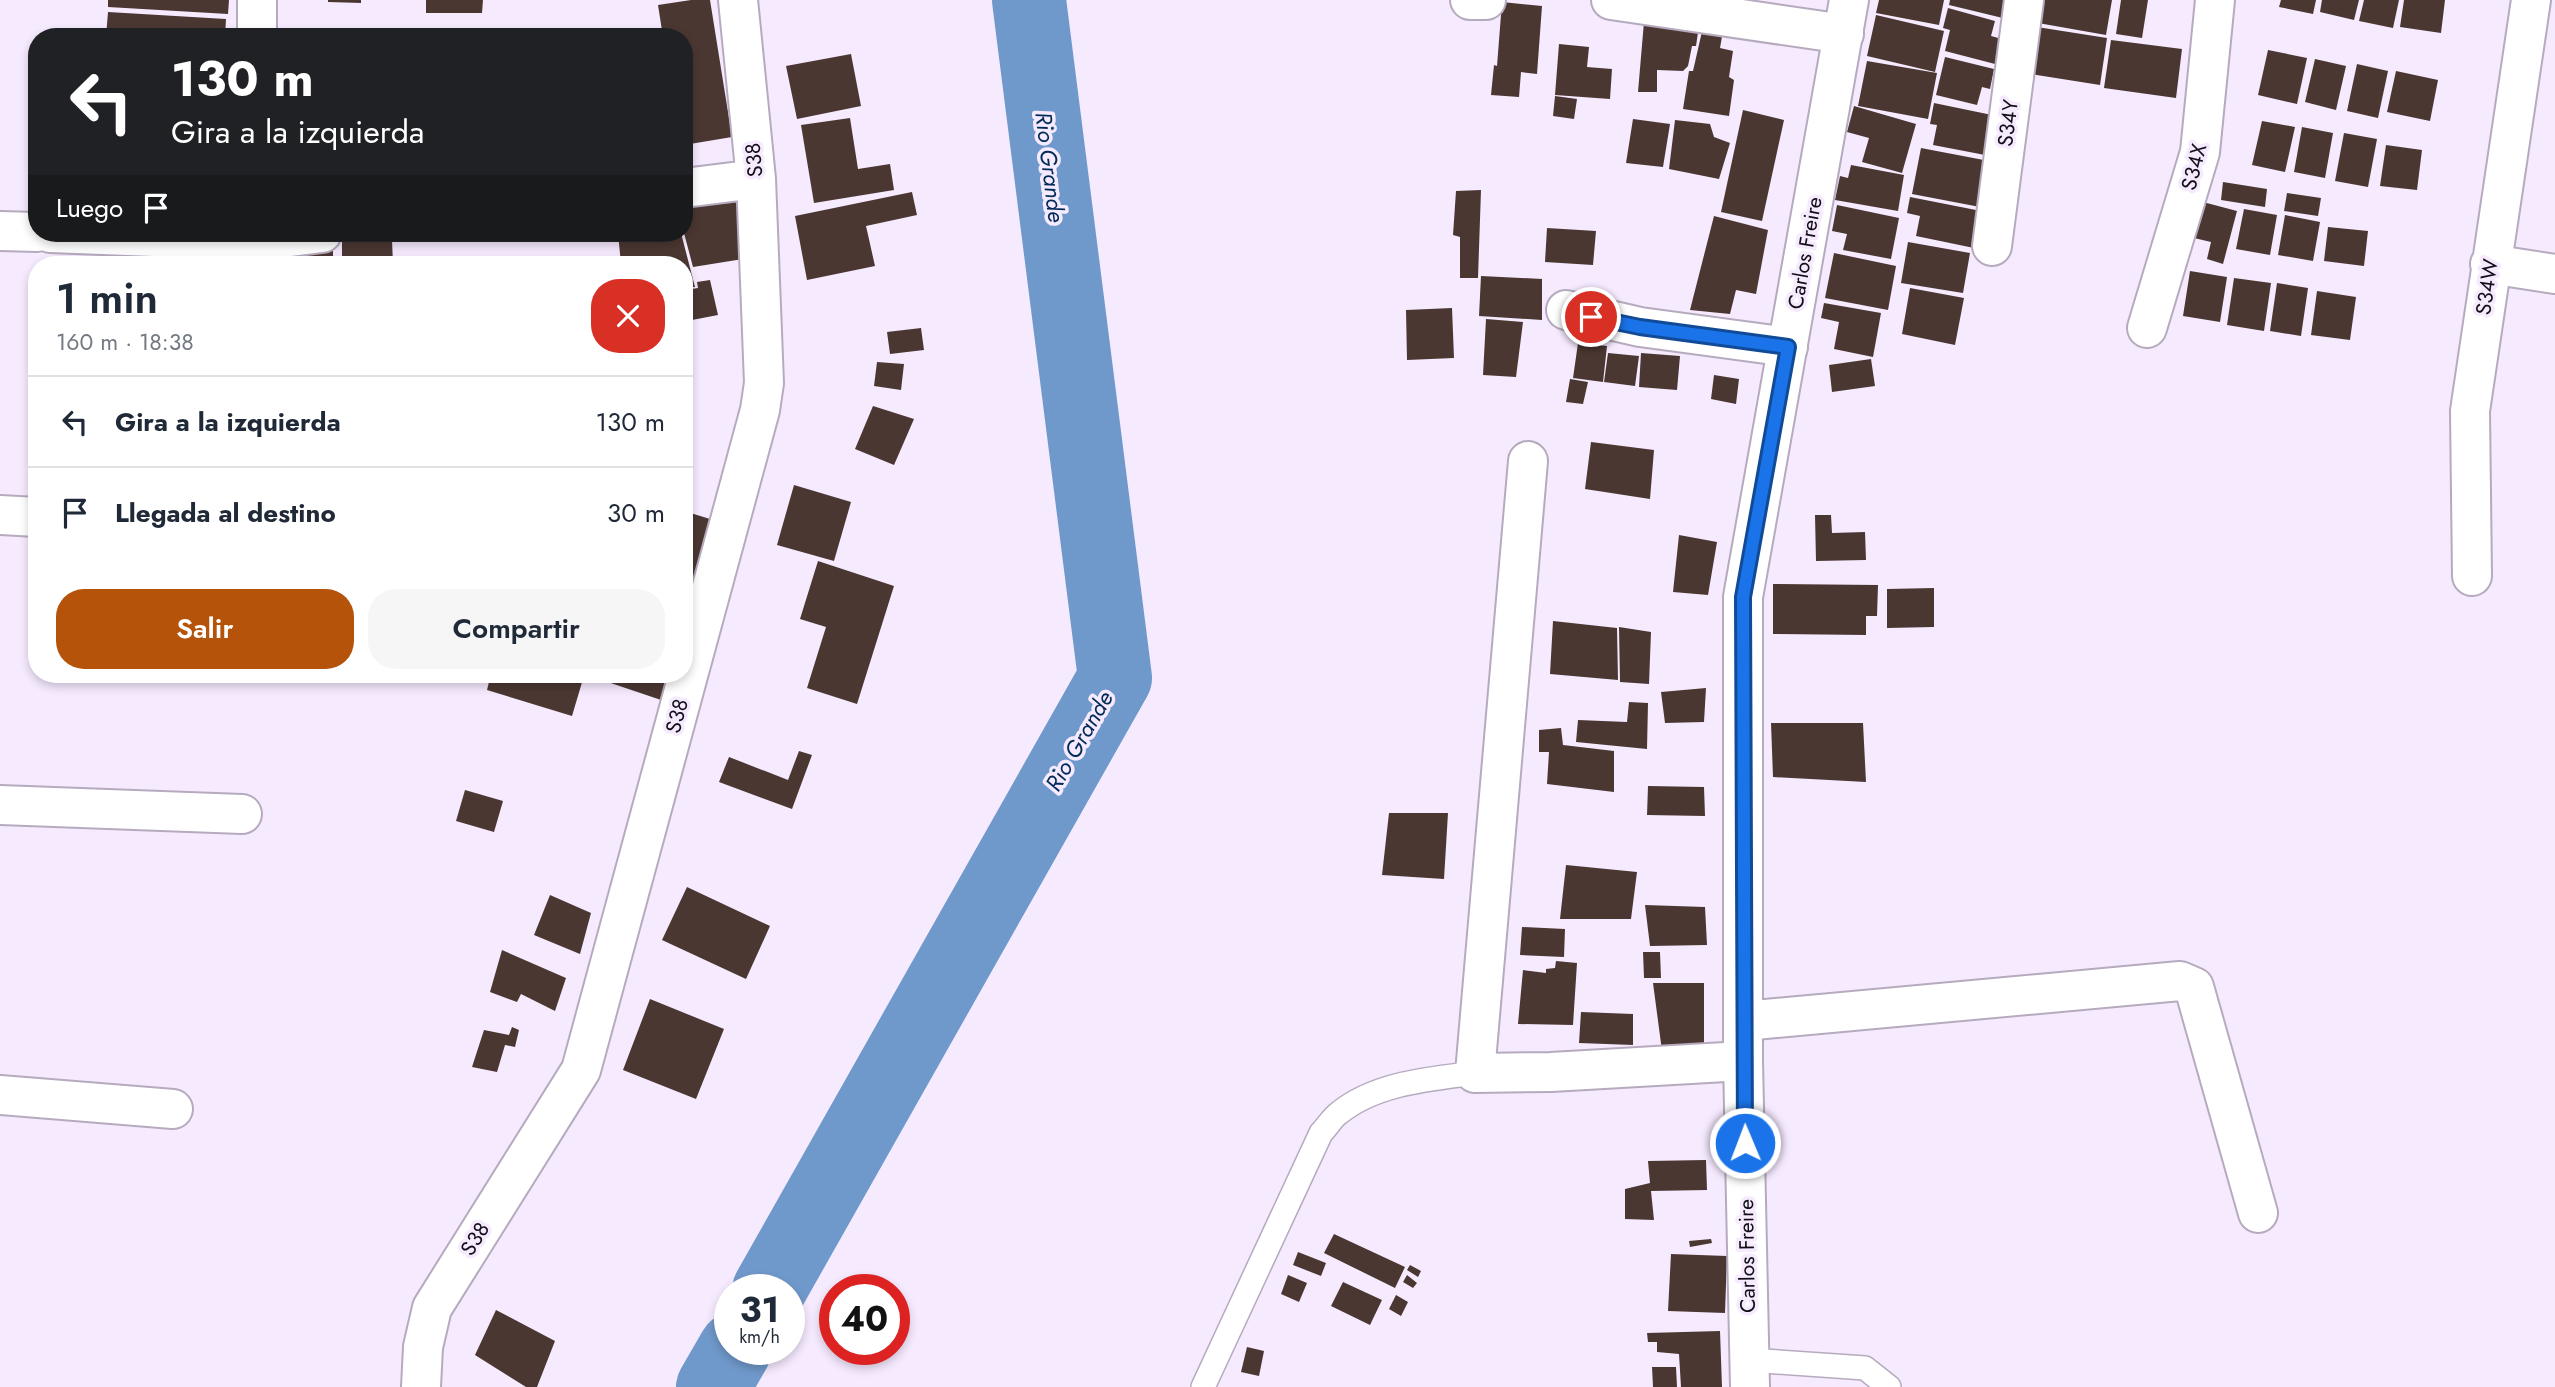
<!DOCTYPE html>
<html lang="es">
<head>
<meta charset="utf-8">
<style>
	body { margin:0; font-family:Jost,sans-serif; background:#f6f6f7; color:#1f2937; height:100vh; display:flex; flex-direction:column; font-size:26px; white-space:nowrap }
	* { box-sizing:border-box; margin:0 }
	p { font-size:23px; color:#747a83 }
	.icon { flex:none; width:38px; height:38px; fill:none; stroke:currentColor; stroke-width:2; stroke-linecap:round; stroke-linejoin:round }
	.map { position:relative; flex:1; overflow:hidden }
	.panel { position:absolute; left:28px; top:256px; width:665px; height:427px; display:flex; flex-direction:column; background:#fff; border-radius:28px; box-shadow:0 4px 10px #0003 }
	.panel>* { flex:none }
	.top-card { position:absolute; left:28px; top:28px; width:665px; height:214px; border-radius:28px; box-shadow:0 4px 10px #0003; background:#202124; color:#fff; overflow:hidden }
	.speed { position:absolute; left:714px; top:1274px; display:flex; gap:14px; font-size:35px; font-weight:700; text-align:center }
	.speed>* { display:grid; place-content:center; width:91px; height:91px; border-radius:50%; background:#fff; box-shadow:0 4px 10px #0003; line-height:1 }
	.speed small { font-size:18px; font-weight:400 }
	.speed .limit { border:10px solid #d22; background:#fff; color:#111 }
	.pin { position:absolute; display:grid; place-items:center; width:60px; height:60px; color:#fff; margin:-30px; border:4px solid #fff; border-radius:50%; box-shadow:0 2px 7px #0007 }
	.me { position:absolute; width:77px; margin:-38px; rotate:359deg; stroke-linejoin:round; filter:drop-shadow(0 0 5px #0008) }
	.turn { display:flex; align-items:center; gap:24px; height:147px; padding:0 28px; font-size:32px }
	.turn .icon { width:91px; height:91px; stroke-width:2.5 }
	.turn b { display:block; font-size:49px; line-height:60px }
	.then { display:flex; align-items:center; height:66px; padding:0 28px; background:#0003; gap:14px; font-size:26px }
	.round { display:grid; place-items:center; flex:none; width:74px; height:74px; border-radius:28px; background:#f6f6f7 }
	.headline { display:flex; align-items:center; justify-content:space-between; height:119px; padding:0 28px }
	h1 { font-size:42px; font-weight:600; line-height:52px }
	.action { display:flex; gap:14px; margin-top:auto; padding:14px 28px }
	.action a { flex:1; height:80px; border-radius:28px; background:#b45309; color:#fff; font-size:28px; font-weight:600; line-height:80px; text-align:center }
	.action a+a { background:#f6f6f7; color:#1f2937 }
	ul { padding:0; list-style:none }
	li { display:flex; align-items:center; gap:21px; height:91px; padding:0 28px; border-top:2px solid #e0e1e3 }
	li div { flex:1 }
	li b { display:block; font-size:26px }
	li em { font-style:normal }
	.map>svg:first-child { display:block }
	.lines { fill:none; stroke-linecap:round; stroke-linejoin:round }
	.river { stroke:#7099cb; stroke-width:74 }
	.building { fill:#4b3732 }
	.service-casing { stroke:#b6abbe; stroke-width:26 }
	.minor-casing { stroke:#b6abbe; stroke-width:42 }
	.tertiary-casing { stroke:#b6abbe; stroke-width:42 }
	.service { stroke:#fff; stroke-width:23 }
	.minor { stroke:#fff; stroke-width:38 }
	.tertiary { stroke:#fff; stroke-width:38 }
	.route-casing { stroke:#114b97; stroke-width:18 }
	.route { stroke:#1a73e8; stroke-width:12 }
	.labels { text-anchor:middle; stroke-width:7; stroke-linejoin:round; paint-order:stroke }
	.street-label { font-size:21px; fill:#120e15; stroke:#f6eaff }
	.water-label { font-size:23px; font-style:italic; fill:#002a57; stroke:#f6eaff }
</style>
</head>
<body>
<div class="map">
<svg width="2555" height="1387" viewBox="0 0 2555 1387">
	<rect width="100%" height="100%" fill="#f6eaff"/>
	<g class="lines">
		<path class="river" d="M769,1290L1115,678L1029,0
			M713,1387L735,1349"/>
	</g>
	<path class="building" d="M108,0H229L228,14L108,7Z
		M328,0H361V3L328,2Z
		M426,0H483L482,13H426Z
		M691,0H710L732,137L684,145V37H663L658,5Z
		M1879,0H1944L1939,25L1876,13Z
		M1950,0H2016L2011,20L1949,5Z
		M2042,0H2112L2106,35L2038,23Z
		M2121,0H2148L2142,38L2116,34Z
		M2281,0H2316L2313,14L2279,7Z
		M2322,0H2359L2354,20L2320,12Z
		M2364,0H2399L2393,28L2359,21Z
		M2404,0H2445L2441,33L2400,27Z
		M1502,2L1542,6L1537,74L1521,72L1519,97L1491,95L1494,65L1497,66Z
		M1948,8L1995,21L1991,36L2002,39L1995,64L1945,51L1950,30L1943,28Z
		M1645,10L1700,19L1696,46H1692L1688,66L1683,71L1657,70V92H1638Z
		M108,12L226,19L225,37H106Z
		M1876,15L1944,31L1935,72L1867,56Z
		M1703,27L1723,31L1720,48L1733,51L1729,77L1734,80L1729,116L1683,109L1689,71H1693Z
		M2037,27L2107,38L2100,85L2030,74Z
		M2111,40L2182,49L2176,98L2104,88Z
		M1559,44L1589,47L1587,67L1612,69L1610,99L1555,95Z
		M2268,50L2307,58L2297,104L2258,95Z
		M851,54L861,106L797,119L786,66Z
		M1945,57L1994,69L1990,89L1982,87L1977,105L1936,95Z
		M2315,59L2346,66L2336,110L2305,102Z
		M1867,61L1937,73L1928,119L1858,106Z
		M2357,64L2388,71L2378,118L2347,111Z
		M2396,71L2438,80L2430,121L2387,112Z
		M1555,96L1577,99L1574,119L1553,116Z
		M1934,103L1992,115L1985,155L1933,145L1937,125L1930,124Z
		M1854,106L1916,124L1902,173L1862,162L1869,138L1847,132Z
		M1743,110L1784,120L1762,221L1721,212Z
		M850,118L858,169L890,164L894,190L814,203L801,125Z
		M1633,119L1670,124L1663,167L1626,163Z
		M1675,120L1710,124L1714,137L1730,143L1719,179L1669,169Z
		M2262,121L2295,127L2285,172L2252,165Z
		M2302,127L2333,133L2325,178L2294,172Z
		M2344,133L2377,139L2368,187L2335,181Z
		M2386,145L2422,150L2417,190L2380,186Z
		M1921,148L1989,161L1980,207L1912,194Z
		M1851,165L1904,175L1898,211L1835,200L1840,176L1848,178Z
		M2223,182L2267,189L2265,207L2221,200Z
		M1481,190L1478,278H1460V237L1453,235L1456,191Z
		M912,192L917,215L866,226L875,266L807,280L795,216Z
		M2287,193L2321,198L2318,216L2284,211Z
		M741,196L743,259L693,267L684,233V200Z
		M1910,197L1981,211L1974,248L1916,236L1920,216L1907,213Z
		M2203,202L2237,211L2223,264L2207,259L2211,242L2194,238Z
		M1837,205L1899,218L1891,259L1843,250L1847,234L1832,231Z
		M2244,209L2277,215L2270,255L2236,249Z
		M2285,215L2320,222L2313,261L2278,255Z
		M1714,216L1768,230L1756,294L1736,290L1730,314L1690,310Z
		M2328,227L2368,231L2364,266L2324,261Z
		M1547,228L1596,231L1593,265L1545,262Z
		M618,233H681L695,287L684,288V264H621Z
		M392,240L393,264H342V241Z
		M1908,242L1970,253L1963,293L1901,283Z
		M282,247H333V264H282Z
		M1834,253L1896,266L1888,310L1825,298Z
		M218,255H270V264H218Z
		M2190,271L2227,277L2220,322L2183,316Z
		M1481,276L1542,279V320L1479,316Z
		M2234,278L2271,283L2264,331L2227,325Z
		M710,280L718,315L692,320L685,290L698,288L697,282Z
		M2277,283L2308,288L2301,336L2270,331Z
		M1910,288L1964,298L1955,345L1902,334Z
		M2317,291L2356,297L2350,340L2311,335Z
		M1824,303L1881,313L1873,357L1834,349L1839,322L1821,318Z
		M1452,308L1454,358L1407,360L1406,310Z
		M1486,319L1523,322L1516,377L1483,375Z
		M921,328L924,350L890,354L887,332Z
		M1578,343L1607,346L1603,382L1573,378Z
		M1608,353L1639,356L1635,386L1604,382Z
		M1641,353L1680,356L1677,390L1639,387Z
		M1871,359L1875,386L1832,392L1829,365Z
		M877,362L904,364L901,390L874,386Z
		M1714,375L1739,379L1736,404L1711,399Z
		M1570,379L1588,382L1583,404L1566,402Z
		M873,406L914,419L894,465L855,449Z
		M1591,442L1654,450L1650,499L1585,489Z
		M794,485L851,502L834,561L777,545Z
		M684,511L710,519L696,580L684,575Z
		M1815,515H1831L1832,533L1865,532L1866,560L1816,561Z
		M1679,535L1717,542L1708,595L1673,592Z
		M818,561L894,586L857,704L807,688L826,627L800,619Z
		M1773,584L1878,585L1877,616H1866V635L1773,634Z
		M1934,588V627L1887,628V589Z
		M1553,621L1617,628L1618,680L1550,674Z
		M1619,627L1651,632L1649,684L1620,682Z
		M491,674H567L583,679L572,716L487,690Z
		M584,674H672L664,701Z
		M1706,688L1704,722L1665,723L1661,692Z
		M1629,702L1648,703L1647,749L1576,742L1578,720L1627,722Z
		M1771,723H1863L1866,782L1773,777Z
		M1561,728L1563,745L1614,751V792L1547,784L1549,752H1539V730Z
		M799,751L812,755L792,809L719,782L729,757L788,780Z
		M1648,786L1704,787L1705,816L1647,815Z
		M465,790L503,801L494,832L456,821Z
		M1389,813H1448L1444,879L1382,875Z
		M1566,865L1637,872L1631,919H1560Z
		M687,887L770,926L746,979L662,940Z
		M550,895L591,913L580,954L534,935Z
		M1645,905L1705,907L1707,945L1650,946Z
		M1522,927L1565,929L1564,957L1520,955Z
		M502,950L566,978L555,1011L521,994L517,1002L490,992Z
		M1643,952H1660L1661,978H1644Z
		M1556,961L1577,963L1573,1025L1518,1024L1523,970L1546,973V969L1555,968Z
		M1653,983H1704V1045L1662,1051Z
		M650,999L724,1029L696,1099L623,1070Z
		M1581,1012L1633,1014V1045L1579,1043Z
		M512,1027L519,1030L515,1047L505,1045L497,1072L472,1067L484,1030L509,1035Z
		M1706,1160L1707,1190L1651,1191L1654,1220L1625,1219V1189L1650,1183L1648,1161Z
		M1334,1234L1405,1267L1395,1288L1324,1253Z
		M1711,1239L1712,1243L1690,1247L1689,1241Z
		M1298,1252L1326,1263L1321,1276L1293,1265Z
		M1671,1254L1727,1256L1725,1313L1668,1311Z
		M1410,1265L1421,1271L1418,1277L1407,1270Z
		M1288,1275L1307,1283L1299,1302L1281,1294Z
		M1407,1275L1417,1283L1413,1288L1403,1282Z
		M1343,1282L1382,1300L1370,1325L1331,1306Z
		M1396,1295L1408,1302L1401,1316L1389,1309Z
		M496,1310L555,1341L537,1387H526L475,1355Z
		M1720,1331L1722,1387H1681L1679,1354L1657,1352V1342H1648L1647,1333Z
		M1247,1347L1264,1351L1259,1376L1241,1372Z
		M1652,1367H1676L1677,1387H1653Z"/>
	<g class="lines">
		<defs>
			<path id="service" d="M1749,1360L1865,1368L1889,1387
				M1203,1387L1321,1133C1327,1127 1332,1118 1339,1113C1376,1083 1430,1079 1475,1073"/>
			<path id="minor" d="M257,0V37
				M1470,0H1486
				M1611,0L1844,34
				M684,188L756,179
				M0,231L37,232
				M50,233L258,241L322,233
				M1992,246L2024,0
				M2490,264L2555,274
				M1566,310L1640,327L1788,347
				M2147,328L2200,152L2215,0
				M1528,461L1475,1073L1551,1072L1743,1061
				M0,515L37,517
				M2472,576L2470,411L2531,0
				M0,805L242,814
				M1744,1021L2180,981L2194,987L2258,1213
				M0,1095L173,1109
				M421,1387L423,1347L432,1308L581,1070L760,410L764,383L756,179L738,0"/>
			<path id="tertiary" d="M1750,1387L1743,1061V597L1849,0"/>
		</defs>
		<use href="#service" class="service-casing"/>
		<use href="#minor" class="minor-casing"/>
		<use href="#tertiary" class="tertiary-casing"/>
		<use href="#service" class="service"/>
		<use href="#minor" class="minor"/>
		<use href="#tertiary" class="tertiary"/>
	</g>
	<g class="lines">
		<defs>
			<path id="route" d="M1591,317L1640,327L1788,347L1743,597L1745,1143"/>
		</defs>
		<use href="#route" class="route-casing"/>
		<use href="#route" class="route"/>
	</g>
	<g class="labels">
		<g class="street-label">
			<text transform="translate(2008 123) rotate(-83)" y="7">S34Y</text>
			<text transform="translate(754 160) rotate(-95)" y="7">S38</text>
			<text transform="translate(2194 167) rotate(-76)" y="7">S34X</text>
			<text transform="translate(1805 253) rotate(-80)" y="7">Carlos Freire</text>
			<text transform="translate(2487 287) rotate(-82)" y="7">S34W</text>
			<text transform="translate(677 716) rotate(-75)" y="7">S38</text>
			<text transform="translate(475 1239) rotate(-58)" y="7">S38</text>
			<text transform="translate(1747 1256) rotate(-91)" y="7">Carlos Freire</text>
		</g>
		<g class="water-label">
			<text transform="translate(1050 167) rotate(83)" y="8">Rio Grande</text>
			<text transform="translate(1079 741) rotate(-60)" y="8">Rio Grande</text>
		</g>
	</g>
</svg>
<div class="speed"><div>31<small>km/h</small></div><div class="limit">40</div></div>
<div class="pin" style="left:1591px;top:317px;background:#d93025"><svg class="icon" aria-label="arrive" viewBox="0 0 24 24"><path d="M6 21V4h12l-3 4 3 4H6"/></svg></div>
<svg class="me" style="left:1745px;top:1143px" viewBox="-20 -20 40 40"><circle r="17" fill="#1a73e8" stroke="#fff" stroke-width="3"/><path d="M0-11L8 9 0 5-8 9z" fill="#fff"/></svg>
<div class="top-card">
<div class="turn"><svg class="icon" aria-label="left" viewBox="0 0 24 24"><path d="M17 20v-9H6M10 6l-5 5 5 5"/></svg><div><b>130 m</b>Gira a la izquierda</div></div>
<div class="then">Luego<svg class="icon" aria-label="arrive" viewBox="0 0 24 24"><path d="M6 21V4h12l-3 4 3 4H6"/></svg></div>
</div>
<section class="panel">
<div class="headline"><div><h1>1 min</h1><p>160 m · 18:38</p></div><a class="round" style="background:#d93025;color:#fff"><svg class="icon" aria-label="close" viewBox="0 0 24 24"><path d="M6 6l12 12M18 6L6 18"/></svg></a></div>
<ul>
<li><svg class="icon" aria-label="left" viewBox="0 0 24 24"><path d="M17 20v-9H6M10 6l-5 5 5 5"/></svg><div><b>Gira a la izquierda</b></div><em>130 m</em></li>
<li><svg class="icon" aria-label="arrive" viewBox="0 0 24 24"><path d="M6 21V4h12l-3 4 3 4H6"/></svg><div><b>Llegada al destino</b></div><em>30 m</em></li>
</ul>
<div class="action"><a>Salir</a><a>Compartir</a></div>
</section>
</div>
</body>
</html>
